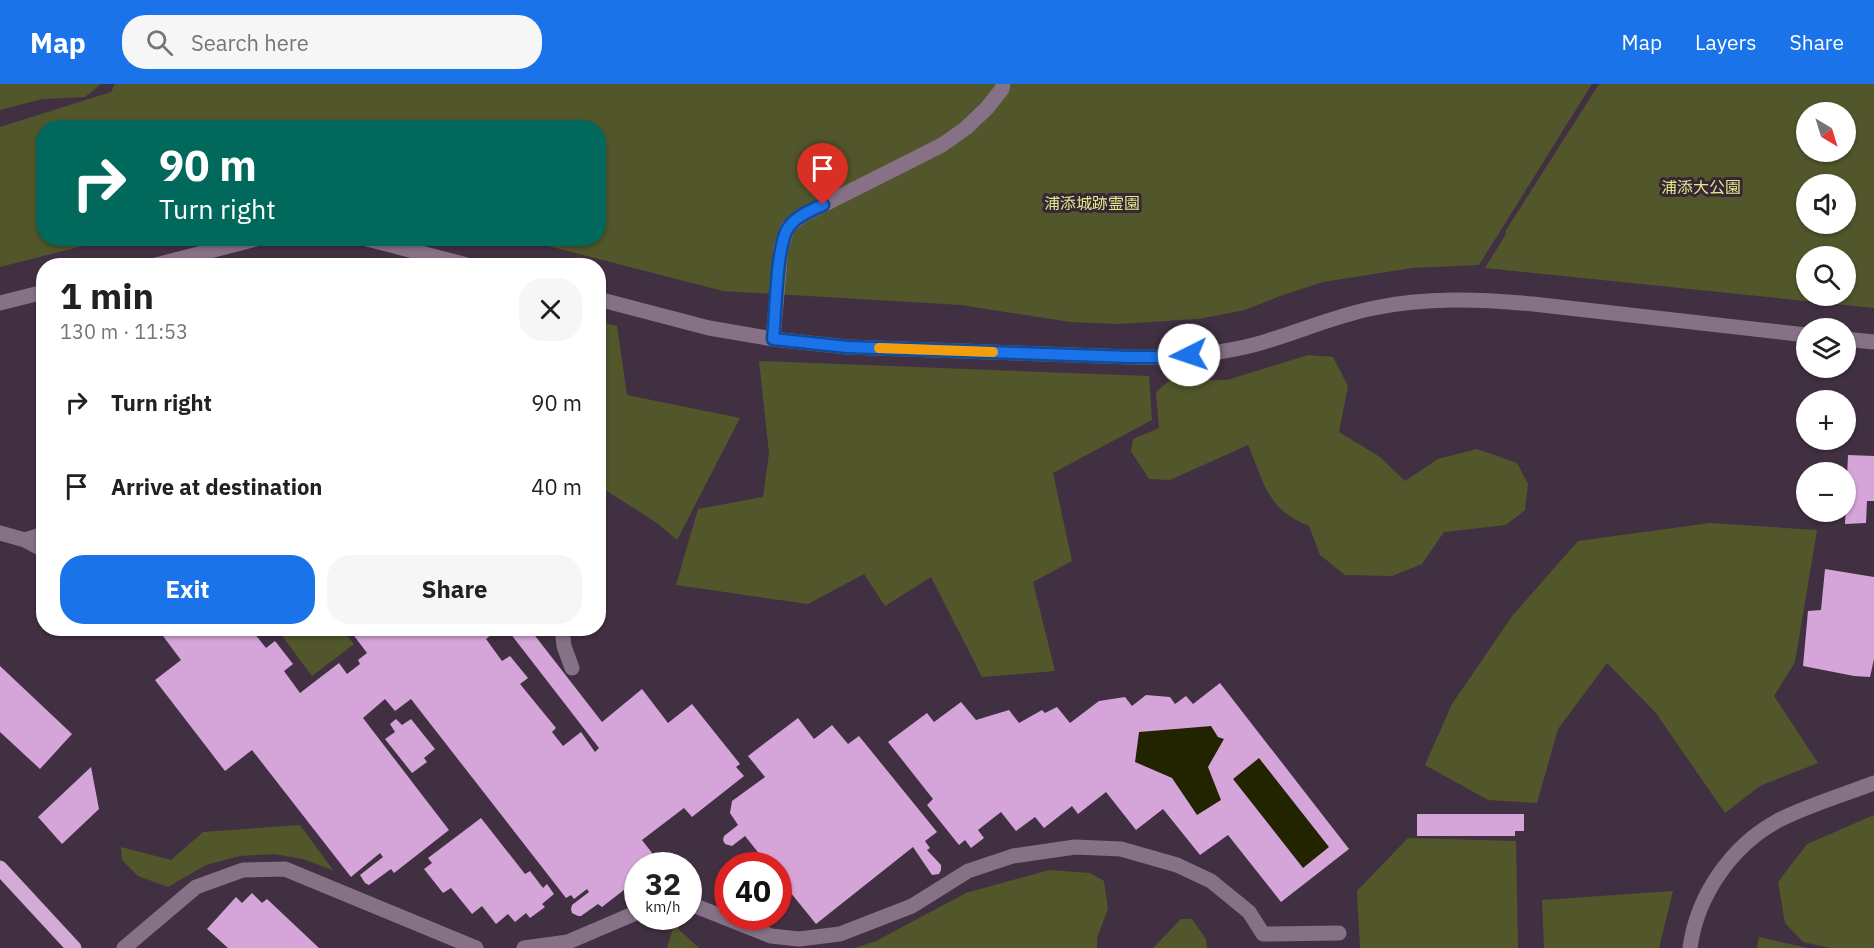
<!DOCTYPE html>
<html lang="en">
<head>
<meta charset="utf-8">
<style>
	body { margin:0; font-family:"IBM Plex Sans","Noto Sans JP",sans-serif; background:#f6f6f6; color:#202124; height:100vh; display:flex; flex-direction:column; font-size:22px; white-space:nowrap }
	* { box-sizing:border-box; margin:0 }
	p { font-size:20px; color:#757577 }
	.icon { flex:none; width:33px; height:33px; fill:none; stroke:currentColor; stroke-width:2; stroke-linecap:round; stroke-linejoin:round }
	.map { position:relative; flex:1; overflow:hidden }
	.sheet { position:absolute; left:36px; top:174px; width:570px; height:378px; display:flex; flex-direction:column; background:#fff; border-radius:24px; box-shadow:0 2px 4px #0004 }
	.sheet>* { flex:none }
	.top-card { position:absolute; left:36px; top:36px; width:570px; height:126px; border-radius:24px; box-shadow:0 2px 4px #0004; background:#00695c; color:#fff; overflow:hidden }
	.needle { width:39px; rotate:142deg }
	.tools { position:absolute; left:1796px; top:18px; display:grid; gap:12px }
	.tools a { display:grid; place-items:center; width:60px; height:60px; border-radius:50%; background:#fff; box-shadow:0 2px 4px #0004; font-size:30px }
	.speed { position:absolute; left:624px; top:768px; display:flex; gap:12px; font-size:30px; font-weight:700; text-align:center }
	.speed>* { display:grid; place-content:center; width:78px; height:78px; border-radius:50%; background:#fff; box-shadow:0 2px 4px #0004; line-height:1 }
	.speed small { font-size:15px; font-weight:400 }
	.speed .limit { border:9px solid #d22; background:#fff; color:#111 }
	.pin { position:absolute; display:grid; place-items:center; width:51px; height:51px; color:#fff; margin:-62px -26px; border-radius:50% 50% 50% 0; rotate:-45deg; box-shadow:0 0 6px #0007 }
	.pin .icon { rotate:45deg }
	.me { position:absolute; width:66px; margin:-33px; rotate:266deg; stroke-linejoin:round; filter:drop-shadow(0 0 4px #0008) }
	.turn { display:flex; align-items:center; gap:21px; height:126px; padding:0 24px; font-size:27px }
	.turn .icon { width:78px; height:78px; stroke-width:2.5 }
	.turn b { display:block; font-size:42px; line-height:51px }
	.round { display:grid; place-items:center; flex:none; width:63px; height:63px; border-radius:24px; background:#f6f6f6 }
	.head { display:flex; align-items:center; justify-content:space-between; height:102px; padding:0 24px }
	h1 { font-size:36px; font-weight:800; line-height:45px }
	.primary-button { display:flex; gap:12px; margin-top:auto; padding:12px 24px }
	.primary-button a { flex:1; height:69px; border-radius:24px; background:#1a73e8; color:#fff; font-size:24px; font-weight:800; line-height:69px; text-align:center }
	.primary-button a+a { background:#f6f6f6; color:#202124 }
	ul { padding:0; list-style:none }
	li { display:flex; align-items:center; gap:18px; height:84px; padding:0 24px }
	li div { flex:1 }
	li b { display:block; font-size:22px }
	li em { font-style:normal }
	header { display:flex; align-items:center; gap:36px; box-sizing:border-box; height:84px; padding:0 30px; background:#1a73e8; color:#fff }
	header strong { font-size:28px }
	nav { display:flex; gap:33px; margin-inline-start:auto; font-size:21px }
	.search { width:420px; height:54px; background:#f6f6f6; display:flex; align-items:center; gap:15px; box-sizing:border-box; padding:0 21px; border-radius:24px; color:#757577; font-size:22px }
	.map>svg:first-child { display:block }
	.green { fill:#52562b; fill-rule:evenodd }
	.water { fill:#222400 }
	.building { fill:#d5a4d8; fill-rule:evenodd }
	.lines { fill:none; stroke-linecap:round; stroke-linejoin:round }
	.minor { stroke:#867187; stroke-width:15 }
	.major { stroke:#d4aad7; stroke-width:15 }
	.route-casing { stroke:#114b97; stroke-width:15 }
	.route { stroke:#1a73e8; stroke-width:10 }
	.slow { stroke:#f59e0b; stroke-width:10 }
	.labels { text-anchor:middle; stroke-width:6; stroke-linejoin:round; paint-order:stroke }
	.park-label { font-size:16px; fill:#e1e988; stroke:#362637 }
</style>
</head>
<body>
<header>
<strong>Map</strong>
<div class="search"><svg class="icon" aria-label="search" viewBox="0 0 24 24"><circle cx="10" cy="10" r="6"/><path d="M15 15l6 6"/></svg>Search here</div>
<nav><a>Map</a><a>Layers</a><a>Share</a></nav>
</header>
<div class="map">
<svg width="1874" height="864" viewBox="0 0 1874 864">
	<rect width="100%" height="100%" fill="#413042"/>
	<path class="green" d="M0,0H101L85,13L42,15L0,26Z
		M115,0H1592L1479,181L1412,184L1323,198L1280,212L1245,226L1199,235L1119,240L1070,238L961,221L723,207L521,155L598,154V44H44V154L110,155L0,183V43L111,8Z
		M1599,0H1874V224L1485,184L1506,150L1505,148ZM1806,28H1845V68H1806ZM1845,100V140H1806V100ZM1806,172H1845V212H1806Z
		M598,237L617,242L627,311L740,334L677,456L657,439L599,402Z
		M1308,271L1333,273L1348,302L1339,348L1380,373L1405,397L1438,375L1477,365L1517,379L1528,400L1525,426L1506,441L1444,448L1422,480L1392,492L1345,491L1320,471L1309,442C1266,425 1265,399 1248,361L1170,396L1149,395L1131,367L1133,355L1159,344L1156,308L1170,296H1227Z
		M759,277L1149,292L1152,336L1053,389L1072,477L1033,498L1055,587L982,593L931,493L885,522L864,490L808,520L676,501L698,425L763,413L769,369Z
		M1710,439L1817,446L1795,578L1774,612L1818,679L1760,702L1725,729L1656,629L1607,579L1558,645L1537,719L1488,716L1425,681L1452,620L1513,531L1578,457Z
		M277,545H342L354,560L312,592Z
		M1874,731V864H1830L1803,858L1785,839L1778,798L1807,760Z
		M300,741L333,786L303,775L274,770L240,772L206,781L168,803L138,792L122,776L121,763L171,776L203,748Z
		M1408,754L1516,757L1518,864H1360L1357,807Z
		M1049,786L1090,789L1104,797L1108,825L1097,854V864H855L876,857L966,809Z
		M1673,807L1659,864H1544L1542,816Z
		M1181,835H1192L1206,855L1207,864H1153Z
		M674,841L699,864H667Z
		M1759,853L1807,864H1757Z"/>
	<path class="water" d="M1211,642L1218,653L1224,655L1208,683L1221,716L1197,731L1172,694L1135,678L1139,648Z
		M1259,674L1329,763L1303,784L1233,695Z"/>
	<path class="building" d="M1848,371L1874,372V417H1867L1866,439L1845,440Z
		M1825,485L1874,493V575L1870,593L1854,592L1803,582L1808,527L1821,526Z
		M157,544H250L266,564L275,557L293,580L284,587L300,609L339,579L347,590L360,580L358,576L367,569L352,549L358,544H500L486,555L502,577L510,572L528,594L520,600L556,644L552,648L563,662L581,648L595,668L599,664L510,549V544H529L602,638L642,605L668,639L692,620L740,680L736,683L744,692L692,733L684,724L642,756L659,778L655,782H638V795L602,823L598,820L581,832H578L572,829L571,825L572,821L589,808L587,805L574,815L571,811L566,814L411,615L395,627L385,615L363,634L449,746L394,789L391,785L369,801L365,799L360,791L383,773L380,769L351,793L252,666L225,687L155,596L181,576Z
		M0,582L72,650L40,685L0,648Z
		M1220,599L1349,765L1281,818L1228,751L1200,771L1163,725L1136,746L1106,708L1078,730L1072,722L1044,744L1035,733L1016,747L1001,728L978,746L984,754L971,764L965,756L959,761L927,721L933,715L888,658L927,629L934,638L961,618L976,636L1009,626L1019,639L1042,626L1045,629L1057,623L1070,639L1099,617L1125,613L1132,622L1146,611L1170,613L1175,620L1186,612L1193,620ZM1211,642L1218,653L1224,655L1208,683L1221,716L1197,731L1172,694L1135,678L1139,648ZM1259,674L1329,763L1303,784L1233,695Z
		M798,634L814,655L832,641L848,660L859,652L937,748L925,757L930,764L927,766L941,781V786L939,790L932,791L913,763L816,840L778,793V782H769L745,752L732,762L725,760L723,756L724,752L738,741L730,729L732,717L765,693L748,672Z
		M396,635L402,641L411,635L435,665L424,674L427,678L412,689L385,655L395,648L390,640Z
		M91,683L99,725L62,760L38,733Z
		M1417,730H1524V747H1515V752H1417Z
		M481,734L525,790L530,787L543,804L547,800L554,810L542,820L545,823L530,834L526,829L515,838L508,830L496,840L482,822L472,830L451,804L443,809L424,785L432,779L428,774Z
		M252,809L262,819L267,815L319,864H228L207,845L236,813L242,819Z"/>
	<g class="lines">
		<path class="minor" d="M362,154L375,157L471,182
			M152,182L260,154
			M598,215L709,244L773,255L847,263L1130,273C1172,274 1216,271 1257,260C1296,249 1334,232 1374,224C1426,213 1480,215 1533,220L1806,251
			M0,219L44,208
			M773,255L781,163L788,143L803,131L942,61L966,44L987,24L1002,5L1003,0
			M1845,255L1874,258
			M0,449L25,456L44,466
			M25,456L44,450
			M562,544L564,562L572,584
			M688,819L771,852L799,855L840,850L912,822L968,787L1013,772L1075,763L1121,765L1177,781L1211,797L1249,828L1263,850L1339,849
			M124,864L196,803L243,786L285,785L476,864
			M524,864L568,858L638,828
			M1690,864C1697,811 1732,761 1779,736C1809,721 1843,711 1874,699"/>
		<path class="major" d="M0,784L74,864"/>
	</g>
	<g class="lines">
		<defs>
			<path id="route" d="M823,121C811,126 795,133 788,144C776,162 776,230 773,255L847,263L1130,273H1158L1189,271"/>
		</defs>
		<use href="#route" class="route-casing"/>
		<use href="#route" class="route"/>
		<path class="slow" d="M879,264L993,268"/>
	</g>
	<g class="labels">
		<g class="park-label">
			<text x="1701" y="109">浦添大公園</text>
			<text x="1092" y="125">浦添城跡霊園</text>
		</g>
	</g>
</svg>
<div class="tools">
<a><svg class="needle" viewBox="-14 -14 28 28"><path d="M0-13l5 13h-10z" fill="#e53935"/><path d="M0 13l5-13h-10z" fill="#757577"/></svg></a>
<a><svg class="icon" aria-label="sound" viewBox="0 0 24 24"><path d="M4 9h4l5-4v14l-5-4H4zM17 9q2 3 0 6"/></svg></a>
<a><svg class="icon" aria-label="search" viewBox="0 0 24 24"><circle cx="10" cy="10" r="6"/><path d="M15 15l6 6"/></svg></a>
<a><svg class="icon" aria-label="layers" viewBox="0 0 24 24"><path d="M12 4l9 5-9 5-9-5zM3 14l9 5 9-5"/></svg></a>
<a>+</a>
<a>−</a>
</div>
<div class="speed"><div>32<small>km/h</small></div><div class="limit">40</div></div>
<div class="pin" style="left:823px;top:121px;background:#d93025"><svg class="icon" aria-label="arrive" viewBox="0 0 24 24"><path d="M6 21V4h12l-3 4 3 4H6"/></svg></div>
<svg class="me" style="left:1189px;top:271px" viewBox="-20 -20 40 40"><circle r="19" fill="#fff"/><path d="M0-13L10 11 0 6-10 11z" fill="#1a73e8"/></svg>
<div class="top-card">
<div class="turn"><svg class="icon" aria-label="right" viewBox="0 0 24 24"><path d="M7 20v-9h11M14 6l5 5-5 5"/></svg><div><b>90 m</b>Turn right</div></div>
</div>
<section class="sheet">
<div class="head"><div><h1>1 min</h1><p>130 m · 11:53</p></div><a class="round"><svg class="icon" aria-label="close" viewBox="0 0 24 24"><path d="M6 6l12 12M18 6L6 18"/></svg></a></div>
<ul>
<li><svg class="icon" aria-label="right" viewBox="0 0 24 24"><path d="M7 20v-9h11M14 6l5 5-5 5"/></svg><div><b>Turn right</b></div><em>90 m</em></li>
<li><svg class="icon" aria-label="arrive" viewBox="0 0 24 24"><path d="M6 21V4h12l-3 4 3 4H6"/></svg><div><b>Arrive at destination</b></div><em>40 m</em></li>
</ul>
<div class="primary-button"><a>Exit</a><a>Share</a></div>
</section>
</div>
</body>
</html>
